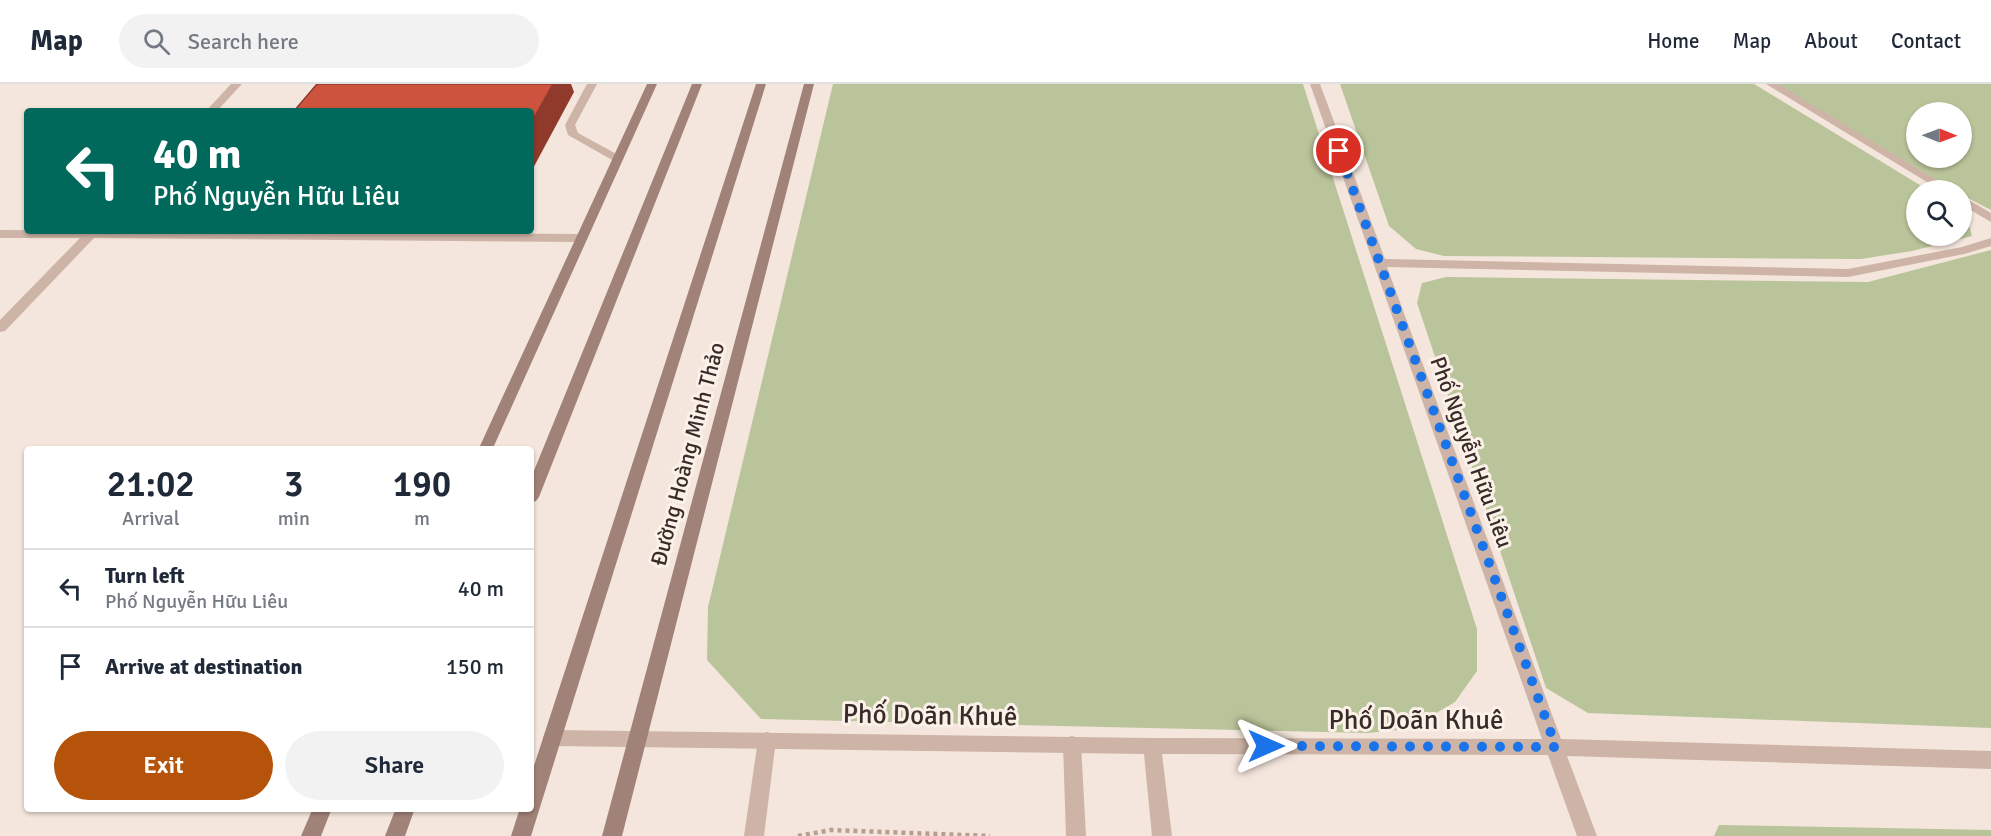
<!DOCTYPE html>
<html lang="en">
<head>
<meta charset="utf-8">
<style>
	body { margin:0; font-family:Signika,sans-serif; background:#f2f2f3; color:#1f2937; height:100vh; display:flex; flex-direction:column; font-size:22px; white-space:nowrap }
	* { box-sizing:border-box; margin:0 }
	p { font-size:20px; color:#747a83 }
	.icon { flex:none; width:33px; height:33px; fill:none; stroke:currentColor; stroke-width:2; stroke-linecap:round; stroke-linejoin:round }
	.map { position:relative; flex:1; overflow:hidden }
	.side { position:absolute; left:24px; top:362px; width:510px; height:366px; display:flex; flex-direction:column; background:#fff; border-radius:6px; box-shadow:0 2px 4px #0004 }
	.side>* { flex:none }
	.banner { position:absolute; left:24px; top:24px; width:510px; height:126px; border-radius:6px; box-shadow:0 2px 4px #0004; background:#00695c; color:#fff; overflow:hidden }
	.needle { width:39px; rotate:91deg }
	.buttons { position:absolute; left:1906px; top:18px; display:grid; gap:12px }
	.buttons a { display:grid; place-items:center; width:66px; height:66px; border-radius:50%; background:#fff; box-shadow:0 2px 4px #0004; font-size:30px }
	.pin { position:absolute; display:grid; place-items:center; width:51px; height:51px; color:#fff; margin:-26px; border:3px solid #fff; border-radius:50%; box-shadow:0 2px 6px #0007 }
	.me { position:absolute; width:66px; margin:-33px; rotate:90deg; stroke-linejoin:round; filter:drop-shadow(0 0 4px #0008) }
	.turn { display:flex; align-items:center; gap:21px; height:126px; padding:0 30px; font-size:27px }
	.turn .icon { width:78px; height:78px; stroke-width:2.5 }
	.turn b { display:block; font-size:42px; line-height:51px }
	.eta { display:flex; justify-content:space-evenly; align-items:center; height:102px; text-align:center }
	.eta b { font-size:36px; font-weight:600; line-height:42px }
	.action { display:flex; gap:12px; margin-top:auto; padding:12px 30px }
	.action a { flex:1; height:69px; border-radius:36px; background:#b45309; color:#fff; font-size:24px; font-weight:600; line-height:69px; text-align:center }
	.action a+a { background:#f2f2f3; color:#1f2937 }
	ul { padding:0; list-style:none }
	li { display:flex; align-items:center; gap:18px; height:78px; padding:0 30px; border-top:2px solid #e0e1e3 }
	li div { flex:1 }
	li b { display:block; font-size:22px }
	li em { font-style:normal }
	header { display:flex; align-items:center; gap:36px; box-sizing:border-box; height:84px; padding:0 30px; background:#fff; border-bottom:2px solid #e0e1e3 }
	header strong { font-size:28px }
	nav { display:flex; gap:33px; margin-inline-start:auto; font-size:21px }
	.search { width:420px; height:54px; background:#f2f2f3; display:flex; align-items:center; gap:15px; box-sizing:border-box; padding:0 21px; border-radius:33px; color:#747a83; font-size:22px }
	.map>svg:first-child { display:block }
	.green { fill:#bac49a; fill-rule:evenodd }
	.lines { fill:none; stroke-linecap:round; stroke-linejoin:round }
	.path { stroke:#b99e90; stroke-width:4.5; stroke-dasharray:4 4; stroke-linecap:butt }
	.lane { fill:#cdb4a6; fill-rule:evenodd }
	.street { fill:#cdb4a6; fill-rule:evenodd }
	.secondary { fill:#a18278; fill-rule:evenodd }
	.shaded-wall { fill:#903a2c }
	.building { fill:#ce533f; stroke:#903a2c; stroke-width:1.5 }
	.route { stroke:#1a73e8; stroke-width:10; stroke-dasharray:0 18 }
	.labels { text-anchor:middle; stroke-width:6; stroke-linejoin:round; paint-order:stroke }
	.street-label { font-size:22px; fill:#392b28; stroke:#fbf1e9 }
	.near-street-label { font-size:27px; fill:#392b28; stroke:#fbf1e9 }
</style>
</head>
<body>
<header>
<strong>Map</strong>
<div class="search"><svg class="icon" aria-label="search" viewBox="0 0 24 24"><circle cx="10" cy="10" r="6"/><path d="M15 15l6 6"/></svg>Search here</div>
<nav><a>Home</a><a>Map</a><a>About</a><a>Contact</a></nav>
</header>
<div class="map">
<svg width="1991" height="752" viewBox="0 0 1991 752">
	<rect width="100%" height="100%" fill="#f4e6dc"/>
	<path class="green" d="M833,0H1303L1477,545V587L1455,618L1409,645L1368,649L761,635L707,576L708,523Z
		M1340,0H1754L1928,106H1917V152H1962V128L1966,130L1972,152L1912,167L1861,175L1444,172L1416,165L1389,142Z
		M1776,0H1991V126L1962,111V106H1953ZM1917,28H1962V74H1917Z
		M1991,166V644L1588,629L1546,604L1417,219L1422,199L1446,193L1868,198Z
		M1719,741L1991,746V752H1714Z"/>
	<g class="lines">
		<path class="path" d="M798,752L831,746L990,752"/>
		<path class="lane" d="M587,0H597L575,41L578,49L622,73V77H614L568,51L565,41Z
			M767,648L774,650L776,656L764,752H744L758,656L760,650Z
			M1072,652L1079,654L1081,660L1086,752H1066L1063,660L1065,654Z"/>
		<path class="street" d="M231,0H242L217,27H206Z
			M1310,0H1320L1385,175L1848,185L1962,163L1991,154V162L1964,170L1848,193L1387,183L1561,655L1991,667V685L1567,672L1597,752H1577L1548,671L1162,670L1172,752H1152L1144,670L552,662L545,660L543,654L545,648L552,646L1152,654L1542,655Z
			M1766,0H1778L1953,106H1940Z
			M1962,112L1991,129V138L1962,121Z
			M0,146L581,150L587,154L581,158L94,154L5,247L0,248V236L80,154H0Z"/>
		<path class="secondary" d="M647,0H657L493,364H479Z
			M692,0H702L539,413L536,417L531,419V394Z
			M756,0H766L531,752H511L520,724H531V691Z
			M804,0H814L622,752H602Z
			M313,724H332L321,752H301Z
			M396,724H415L405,752H385Z"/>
	</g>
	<path class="shaded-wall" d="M553,0H571L574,8L531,88V39Z"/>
	<path class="building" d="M317,0H553L531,39V27H294Z"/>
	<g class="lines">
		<path class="route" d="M1266,662L1556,663L1339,67"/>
	</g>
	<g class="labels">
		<g class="street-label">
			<text transform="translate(1472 368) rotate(70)" y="8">Phố Nguyễn Hữu Liêu</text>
			<text transform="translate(687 370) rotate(-75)" y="8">Đường Hoàng Minh Thảo</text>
		</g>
		<g class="near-street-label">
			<text transform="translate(930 631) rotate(1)" y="9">Phố Doãn Khuê</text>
			<text x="1416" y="645">Phố Doãn Khuê</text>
		</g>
	</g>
</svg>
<div class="buttons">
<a><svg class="needle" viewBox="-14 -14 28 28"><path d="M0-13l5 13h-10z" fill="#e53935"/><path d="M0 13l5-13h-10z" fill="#747a83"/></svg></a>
<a><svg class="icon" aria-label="search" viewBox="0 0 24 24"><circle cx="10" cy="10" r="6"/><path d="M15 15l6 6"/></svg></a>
</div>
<div class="pin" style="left:1339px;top:67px;background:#d93025"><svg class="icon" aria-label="arrive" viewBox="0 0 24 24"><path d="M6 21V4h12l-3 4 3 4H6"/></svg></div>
<svg class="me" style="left:1266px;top:662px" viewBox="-20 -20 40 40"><path d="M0-17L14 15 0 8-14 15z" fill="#1a73e8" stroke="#fff" stroke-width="4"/></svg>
<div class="banner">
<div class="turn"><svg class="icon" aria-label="left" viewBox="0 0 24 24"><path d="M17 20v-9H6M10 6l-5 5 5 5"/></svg><div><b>40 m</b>Phố Nguyễn Hữu Liêu</div></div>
</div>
<section class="side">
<div class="eta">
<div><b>21:02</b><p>Arrival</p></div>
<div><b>3</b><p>min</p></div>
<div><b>190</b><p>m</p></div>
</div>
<ul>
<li><svg class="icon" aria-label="left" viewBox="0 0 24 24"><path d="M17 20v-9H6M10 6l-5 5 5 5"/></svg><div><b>Turn left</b><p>Phố Nguyễn Hữu Liêu</p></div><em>40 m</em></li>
<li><svg class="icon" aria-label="arrive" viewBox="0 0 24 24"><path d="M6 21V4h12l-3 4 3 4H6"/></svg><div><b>Arrive at destination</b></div><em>150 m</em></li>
</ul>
<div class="action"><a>Exit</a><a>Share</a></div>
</section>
</div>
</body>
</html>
